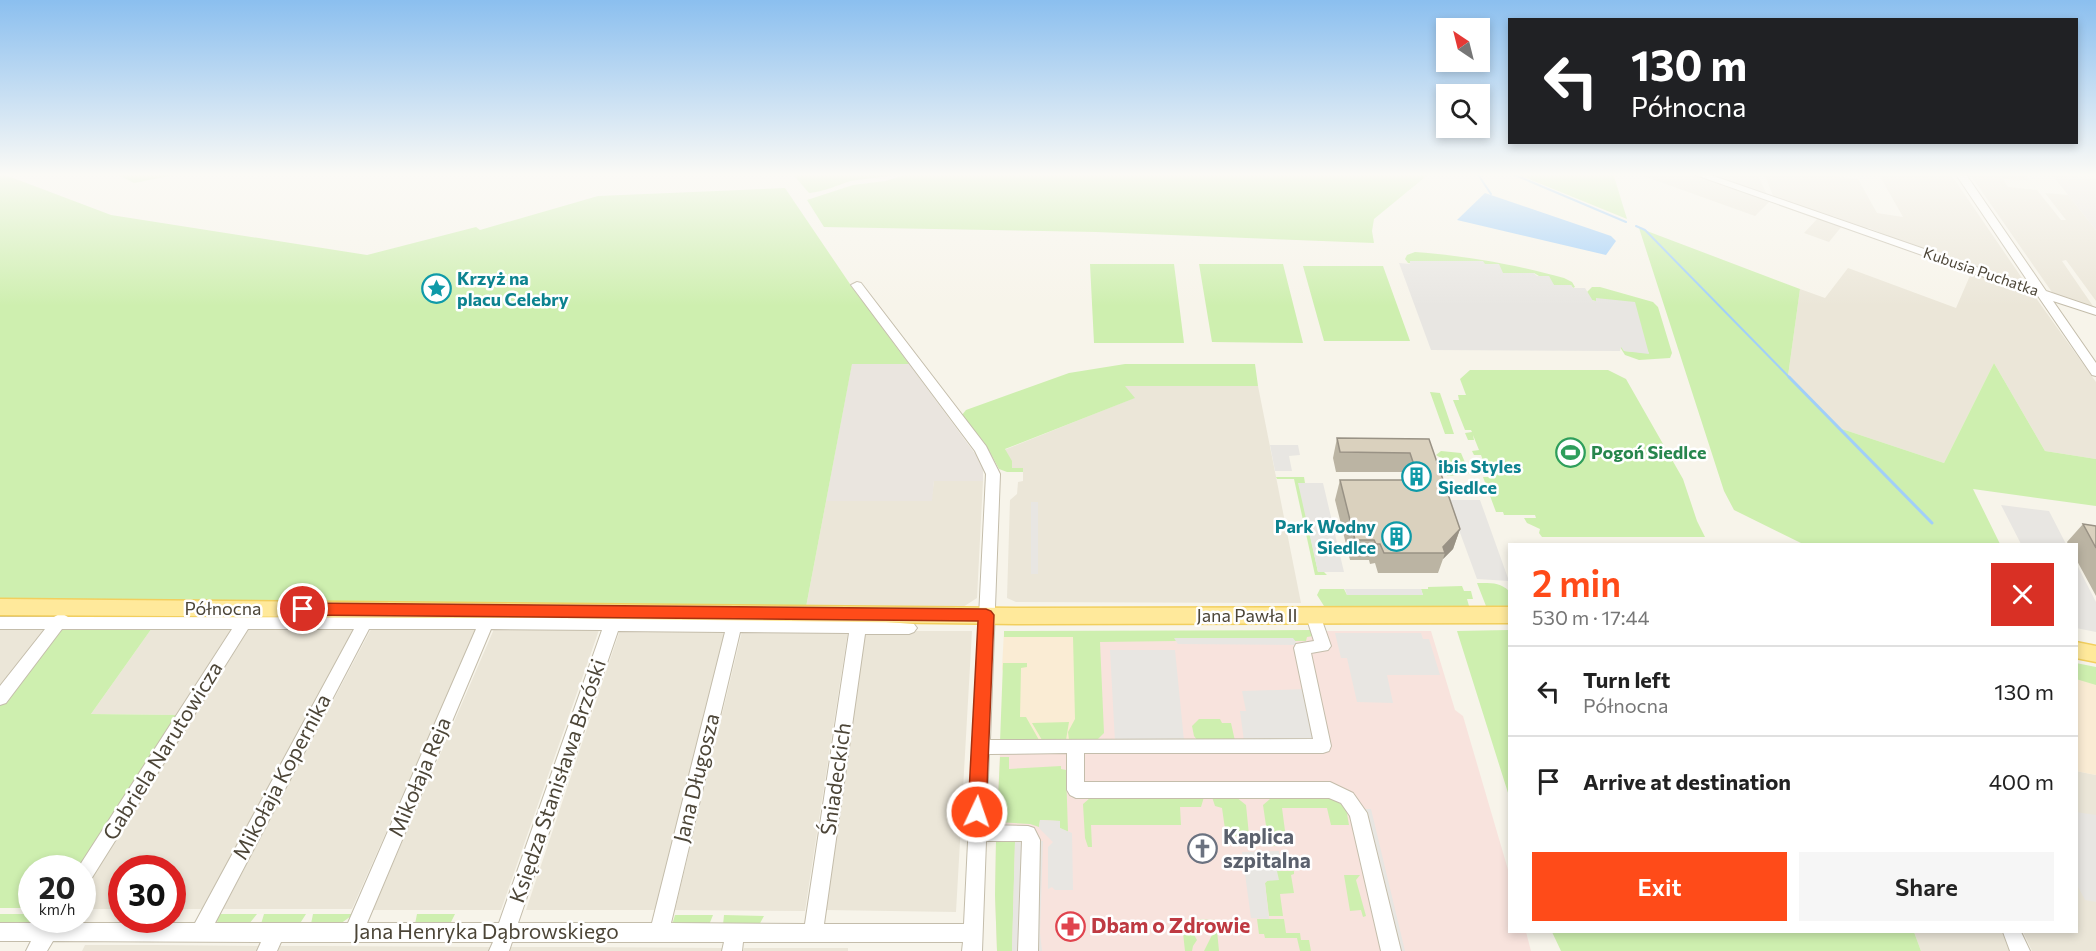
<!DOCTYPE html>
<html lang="en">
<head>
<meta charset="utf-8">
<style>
	body { margin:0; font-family:Commissioner,sans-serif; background:#f6f6f6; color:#222; height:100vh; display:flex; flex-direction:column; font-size:22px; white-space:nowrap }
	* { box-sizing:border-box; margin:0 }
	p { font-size:20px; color:#767676 }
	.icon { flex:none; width:33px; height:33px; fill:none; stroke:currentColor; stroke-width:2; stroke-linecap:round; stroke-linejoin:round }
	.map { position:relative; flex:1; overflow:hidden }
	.panel { position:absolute; left:1508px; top:543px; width:570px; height:390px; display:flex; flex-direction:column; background:#fff; border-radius:0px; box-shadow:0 3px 9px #0003 }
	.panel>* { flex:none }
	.guide { position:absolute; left:1508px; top:18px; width:570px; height:126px; border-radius:0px; box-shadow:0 3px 9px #0003; background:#202124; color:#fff; overflow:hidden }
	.needle { width:39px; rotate:325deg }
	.fabs { position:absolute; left:1436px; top:18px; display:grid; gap:12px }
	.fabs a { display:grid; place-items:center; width:54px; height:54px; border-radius:0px; background:#fff; box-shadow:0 3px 9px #0003; font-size:30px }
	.speed { position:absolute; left:18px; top:855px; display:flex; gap:12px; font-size:30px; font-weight:700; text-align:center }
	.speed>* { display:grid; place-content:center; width:78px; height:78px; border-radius:50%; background:#fff; box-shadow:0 3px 9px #0003; line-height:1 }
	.speed small { font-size:15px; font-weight:400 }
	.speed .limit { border:9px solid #d22; background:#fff; color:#111 }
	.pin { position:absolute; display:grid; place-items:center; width:51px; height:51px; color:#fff; margin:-26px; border:3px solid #fff; border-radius:50%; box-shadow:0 2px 6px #0007 }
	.me { position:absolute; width:66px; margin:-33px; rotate:3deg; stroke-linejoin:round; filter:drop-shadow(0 0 4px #0008) }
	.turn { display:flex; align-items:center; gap:21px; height:126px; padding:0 24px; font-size:27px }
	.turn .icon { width:78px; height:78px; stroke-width:2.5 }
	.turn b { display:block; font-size:42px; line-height:51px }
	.round { display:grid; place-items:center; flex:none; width:63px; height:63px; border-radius:0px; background:#f6f6f6 }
	.head { display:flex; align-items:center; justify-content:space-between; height:102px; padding:0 24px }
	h1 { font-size:36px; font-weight:600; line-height:45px; color:#ff4b19 }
	.button { display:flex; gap:12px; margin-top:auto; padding:12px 24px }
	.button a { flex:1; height:69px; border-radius:0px; background:#ff4b19; color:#fff; font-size:24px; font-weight:600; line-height:69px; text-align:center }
	.button a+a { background:#f6f6f6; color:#222 }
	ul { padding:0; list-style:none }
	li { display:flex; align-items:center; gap:18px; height:90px; padding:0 24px; border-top:2px solid #e0e0e0 }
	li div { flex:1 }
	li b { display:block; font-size:22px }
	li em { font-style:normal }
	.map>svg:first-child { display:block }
	.residential { fill:#ebe6d8 }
	.commercial { fill:#faecd4 }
	.industrial { fill:#eae5df }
	.medical { fill:#f8e3dd }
	.green { fill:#ceefaf }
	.parking { fill:#e8e6e2 }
	.water { fill:#a1cff9 }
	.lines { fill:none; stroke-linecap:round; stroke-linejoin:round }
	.stream-far1 { stroke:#a1cff9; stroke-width:2 }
	.stream { stroke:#a1cff9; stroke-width:3 }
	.minor-casing { stroke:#c4bdab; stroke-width:2 }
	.major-casing { stroke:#f2cf5e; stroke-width:3 }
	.minor { fill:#fff; fill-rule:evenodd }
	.major { fill:#ffe99b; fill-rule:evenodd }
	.wall { fill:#bbb4a3 }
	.shaded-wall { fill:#999285 }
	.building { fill:#dad1be; stroke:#999285; stroke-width:1.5 }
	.route { fill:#ff4b19; stroke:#a63110; stroke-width:1.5 }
	.labels { text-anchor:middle; stroke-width:5; stroke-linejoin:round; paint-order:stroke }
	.far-street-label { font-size:15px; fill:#4c4537; stroke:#fff }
	.culture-label { font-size:18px; font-weight:bold; fill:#0d838f; stroke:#fff; text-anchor:start }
	.leisure-label { font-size:18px; font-weight:bold; fill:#27864d; stroke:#fff; text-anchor:start }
	.street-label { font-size:18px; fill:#4c4537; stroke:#fff }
	.near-street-label { font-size:21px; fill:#4c4537; stroke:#fff }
	.near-worship-label { font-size:21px; font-weight:bold; fill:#5b616d; stroke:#fff; text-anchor:start }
	.near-health-label { font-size:21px; font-weight:bold; fill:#be3a42; stroke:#fff; text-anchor:start }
</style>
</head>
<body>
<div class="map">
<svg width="2096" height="951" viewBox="0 0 2096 951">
	<rect width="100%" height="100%" fill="#f7f4ea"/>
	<path class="residential" d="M1635,173H1689L1770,201L1755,216Z
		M1706,173H1757L1767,195L1713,177Z
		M1764,173H1830L1833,176L1858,179L1877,213L1903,217L1878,173H1950L2026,284L1902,242L1869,228H1862L1833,216L1823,215L1774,198Z
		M1969,173H2024L2029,180L2003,179L2008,187L2037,190L2061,220H2066L2045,193L2068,195L2096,230V301L2066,260L2062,261L2095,309L2054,295Z
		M1818,218L1842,226L1829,242L1804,233Z
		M1848,268L1956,308L1972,271L2031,291L2096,382V459L2045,451L1994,363L1944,463L1839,428L1788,376L1800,289L1825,298Z
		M1124,386H1258L1301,603L1016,602L1007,598L1010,500L1017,494L1018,482L1023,481V469L1012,468L1004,450L1134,398Z
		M934,481H983L977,598L963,607H806L826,501H931Z
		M0,627H48L0,687Z
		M152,628L231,629L176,715L91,714Z
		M249,629H354L202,909H173L172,868H122L121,909H83L82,894Z
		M371,629L476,630L352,909H223Z
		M494,629L599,630L501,910H373Z
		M620,630H725L655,910H526Z
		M742,631H848L805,911L675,910Z
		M865,631H972L956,912L826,910Z
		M2076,771L2096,775V951H2032L2023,932H2076Z
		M1914,932H2002L2010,951H1921Z
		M85,945H155L259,946L257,951H82Z
		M280,946H319L490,947L489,951H278Z
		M511,947H581L722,948V951H510Z
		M744,948H848V951H743Z"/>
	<path class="commercial" d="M1004,631H1098L1096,740H1020L1002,668Z
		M2076,664L2096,668V775L2076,771Z"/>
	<path class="industrial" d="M2052,175L2096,178V230Z
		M852,363L909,364L979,459L983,467V481H934L932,501H826Z"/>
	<path class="medical" d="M1098,631H1431L1455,710L1463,716L1509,873V932H1526L1531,951H997L995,895L996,840L1011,841L1012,825L997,822L1000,752L1085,741Z"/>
	<path class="green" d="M0,173L111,215L367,255L476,227L480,230L598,196L785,188L852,287L909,364H852L806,607L608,603L543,606L0,603Z
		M114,173H185L134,183Z
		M792,173H899C883,178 868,178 851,181C837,185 824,192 809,193Z
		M911,173H1430L1374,219L1372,231L1374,243L1096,232L824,227L807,200L853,185L885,181Z
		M1514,173H1613L1627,219Z
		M1639,228L1800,289L1788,376L1839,428L1944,463L1994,363L2045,451L2096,459V506L1973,489L2000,544H1803L1734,510L1724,491Z
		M1415,252C1468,256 1512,264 1564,278L1572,282L1575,287L1573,288L1571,285H1554L1534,273H1503L1408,263L1405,259L1407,255Z
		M1090,264H1174L1184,343H1094Z
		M1199,264H1283L1303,343L1212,342Z
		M1303,266H1383L1410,341H1324Z
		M1592,287H1600L1653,302L1658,307L1672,353L1670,358L1639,360L1625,355L1620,347H1623L1624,351L1649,353L1596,301L1591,300L1587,292Z
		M1125,364H1255L1258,386H1125L1135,398L1005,449L1012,461V468H1023V472H1007L999,469L986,445L962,415L966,410L1069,373Z
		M1470,370H1608L1626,379L1683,479L1697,521L1705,537H1542L1539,533L1540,529L1527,523L1524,518H1536L1535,515H1504L1503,512H1496L1483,477H1489V474H1481L1478,466H1484L1487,471L1481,455H1474L1472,451L1479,450L1473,435L1474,440H1468L1465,433L1472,432L1471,430H1465L1453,400H1459L1458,395H1466L1460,379Z
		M1430,392L1440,393L1454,434H1445Z
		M1441,451L1461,453L1469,472L1468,474L1448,476L1444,473L1446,469L1441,458L1436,455Z
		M1276,477H1304L1305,483H1299L1318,572H1324L1327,575H1315L1294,479H1277Z
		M1477,583C1490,583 1500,582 1509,591V606H1486Z
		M1462,586L1464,591H1471L1473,599H1467L1469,606H1324L1317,595L1320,589H1344L1347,595H1423L1421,589H1428V587Z
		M60,628H152L91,714L176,715L78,868H32L31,908H0V705Z
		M1314,630L1313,636L1307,637L1306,641H1295L1292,638H1175L1176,641L1100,642L1104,733L1096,741L1069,740L1068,732L1075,719L1073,637H1004V631Z
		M1509,630V796L1457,631Z
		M1003,663H1027V667L1021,668L1020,717H1026L1039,740L1000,742Z
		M2076,663L2096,667V685L2076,679Z
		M1199,719H1220L1222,723H1231L1235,741H1198L1194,736L1192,726Z
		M1069,722L1066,740H1042L1032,723Z
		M1000,757H1009V769L1061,766V769L1066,770L1068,832L1060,828V821L1040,820L1039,827L1030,824L997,822Z
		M1204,797L1201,807H1180L1181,825H1091L1092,847H1088L1085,838L1083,804L1090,798Z
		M1212,797H1236L1246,805L1250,845H1246L1243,836H1226L1222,808L1215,806Z
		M1270,799H1334L1346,808L1349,825H1331L1327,808H1282L1287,846H1269L1263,805Z
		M996,840L1015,842L1012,951H997L995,895Z
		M1277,871H1294V874L1291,875L1294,893L1280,894L1283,916H1269L1265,883Z
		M1344,875H1360L1356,880L1366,916L1363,917L1361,910L1350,911Z
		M0,914H31L32,920H47L39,923L0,924Z
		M216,914H257L249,924H222L216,921Z
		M264,914H306L299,925L261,924Z
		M313,914H354L340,924H311Z
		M417,914H455L450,924H415Z
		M675,915H713L709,925H672Z
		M724,915L764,916L759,925H723Z
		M1188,919L1216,920L1219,951H1204L1212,935L1197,929L1193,933L1197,940L1193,946L1192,951H1185L1182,924Z
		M1257,919H1284L1286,933H1300L1301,940H1309L1311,951H1300L1297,938H1265L1264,934H1259Z
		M1552,932H1914L1921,951H1561Z"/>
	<path class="parking" d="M1410,261H1483L1485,264H1499L1503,273H1534L1537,276H1549L1554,285H1571L1573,288H1585L1593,301H1596V298L1635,302L1649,354L1624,351L1621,347L1620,351L1431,350L1399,263L1410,264Z
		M1270,445H1298L1300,455L1289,456L1292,471H1275Z
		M1298,483H1323L1344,572H1318Z
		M1448,500H1480L1509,581L1477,579Z
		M1031,502H1038V574H1031Z
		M2001,505L2049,511L2066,544H2021Z
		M2076,563L2096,602V632L2076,628Z
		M1345,589H1421L1423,595H1347Z
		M1335,633H1421L1423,639H1429L1440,675H1387L1393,703L1357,702L1347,658H1341Z
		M1174,638H1293L1298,645L1178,644Z
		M1110,650H1175L1184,741L1115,742Z
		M1306,689L1315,741H1244L1240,711H1246L1242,691Z
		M1361,809H1371L1405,951H1395Z
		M2076,812L2096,815V902L2085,900L2076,883Z
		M1040,820L1060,821V828L1072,833L1073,890H1055L1052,887L1048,889V847L1053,842L1039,828Z
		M1043,841L1040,933L1042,951H1012L1015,842Z
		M1279,851L1281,871H1277L1279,880L1267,881L1265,883L1269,919L1251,918L1242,852Z"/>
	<path class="water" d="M1485,193L1611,236L1616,241L1606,255L1457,220Z"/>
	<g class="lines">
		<path class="stream-far1" d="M1477,173L1491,194
			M1510,173L1626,222
			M1636,226L1645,230L1790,378"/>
		<path class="stream" d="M1789,377L1932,523"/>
		<defs>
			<path id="minor" d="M1690,173H1705L2031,286L1955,173H1965L2046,291L2096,308V315L2053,301L2096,363V376L2092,375L2038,296Z
				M857,282L861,283L986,446L1000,474L990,740L1313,739L1294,648L1296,644L1314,641L1306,616L1309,612L1314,610L1319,612L1331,646L1328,650L1311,653L1331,746L1329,751L1323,753H1084V782H1330L1353,793L1367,813L1401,951H1381L1350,816L1341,803L1329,798H1076L1070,795L1067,790V753L989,754L986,825L1028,826L1034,828L1040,840L1038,951H1018L1022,841H986L982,951H962L963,942H743L742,951H722L724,942H512L509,951H489L493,942H281L277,951H257L261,942L53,941L47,951H26L31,941H0V923H43L45,920H65L64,923H195L354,629H248L88,884L82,886V868H78L232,629H62L6,703L0,705V686L45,629H0V617H54L61,613L68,617L607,618L610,612L615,610L620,612L622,619L858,620L914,624L917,628L914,632L909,634H865L824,924H964L986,474L975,451L851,285ZM369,629H476L348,923H215ZM491,629L602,630L499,923H367ZM618,631L725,632L652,923H518ZM740,632L849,633L805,924L671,923Z
				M2003,932H2021L2030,951H2010Z"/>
			<path id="major" d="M0,599L1016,608L1509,607V623L1016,624L544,618L0,615Z
				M2076,642L2096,646V662L2076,658Z"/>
		</defs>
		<use href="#minor" class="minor-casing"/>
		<use href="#major" class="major-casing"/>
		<use href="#minor" class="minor"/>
		<use href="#major" class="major"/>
	</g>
	<path class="wall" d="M1337,438L1429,439L1460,529L1453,549L1443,559L1438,573H1378L1375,563L1370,564L1369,560H1350L1335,500L1340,480H1407L1405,472H1336L1333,458Z
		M2083,524L2096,526V596L2076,559V544H2068L2067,542Z"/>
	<path class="shaded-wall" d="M1460,529L1453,549L1443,559L1445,553L1443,547Z"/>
	<path class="building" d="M1337,438L1429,439L1460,529L1443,547L1445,553H1384L1380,544H1376L1374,540H1355L1340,480H1419L1410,453L1340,452Z
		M2083,524L2096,526V548Z"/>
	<linearGradient id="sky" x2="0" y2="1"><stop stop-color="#8bbfef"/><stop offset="0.57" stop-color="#fbfaf6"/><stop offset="1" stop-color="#fbfaf6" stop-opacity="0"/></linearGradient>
	<rect width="2096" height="306" fill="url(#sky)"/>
	<path class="route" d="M303,603L986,609L991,611L994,615L986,812L983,817L977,819L971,817L968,812L978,621L303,615L297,613L295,609L297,605Z"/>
	<defs>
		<symbol id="sight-ring" viewBox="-11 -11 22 22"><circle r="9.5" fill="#fff" stroke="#0f9aa8" stroke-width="1.5"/><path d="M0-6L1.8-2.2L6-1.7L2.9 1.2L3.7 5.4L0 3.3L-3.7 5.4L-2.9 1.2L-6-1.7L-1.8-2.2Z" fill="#0f9aa8"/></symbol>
		<symbol id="stadium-ring" viewBox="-11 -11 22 22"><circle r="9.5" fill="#fff" stroke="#2e9e5b" stroke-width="1.5"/><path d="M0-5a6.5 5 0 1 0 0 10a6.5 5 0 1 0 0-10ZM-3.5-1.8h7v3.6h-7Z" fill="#2e9e5b"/></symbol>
		<symbol id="building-ring" viewBox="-11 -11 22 22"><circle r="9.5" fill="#fff" stroke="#0f9aa8" stroke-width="1.5"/><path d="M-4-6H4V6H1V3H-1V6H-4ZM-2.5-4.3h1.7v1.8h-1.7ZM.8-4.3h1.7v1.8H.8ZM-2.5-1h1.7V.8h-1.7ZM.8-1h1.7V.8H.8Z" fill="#0f9aa8"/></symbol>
		<symbol id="church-ring" viewBox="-11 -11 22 22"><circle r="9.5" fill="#fff" stroke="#6b7280" stroke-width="1.5"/><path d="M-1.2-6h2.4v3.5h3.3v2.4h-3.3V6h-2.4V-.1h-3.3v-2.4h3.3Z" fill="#6b7280"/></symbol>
		<symbol id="pharmacy-ring" viewBox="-11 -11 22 22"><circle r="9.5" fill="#fff" stroke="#e0444e" stroke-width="1.5"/><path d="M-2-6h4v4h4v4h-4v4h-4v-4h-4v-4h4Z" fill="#e0444e"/></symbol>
	</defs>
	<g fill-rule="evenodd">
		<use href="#sight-ring" x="420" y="272" width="33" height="33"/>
		<use href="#stadium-ring" x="1554" y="436" width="33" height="33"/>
		<use href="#building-ring" x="1400" y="460" width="33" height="33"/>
		<use href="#building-ring" x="1380" y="520" width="33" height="33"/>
		<use href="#church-ring" x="1186" y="832" width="33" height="33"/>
		<use href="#pharmacy-ring" x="1054" y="910" width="33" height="33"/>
	</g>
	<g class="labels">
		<g class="far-street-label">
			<text transform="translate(1981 272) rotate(19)" y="5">Kubusia Puchatka</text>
		</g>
		<g class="culture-label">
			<text x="457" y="285">Krzyż na<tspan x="457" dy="21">placu Celebry</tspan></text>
			<text x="1438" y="473">ibis Styles<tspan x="1438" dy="21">Siedlce</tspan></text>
			<text x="1376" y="533" text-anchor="end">Park Wodny<tspan x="1376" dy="21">Siedlce</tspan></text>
		</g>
		<g class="leisure-label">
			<text x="1591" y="459">Pogoń Siedlce</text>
		</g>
		<g class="street-label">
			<text x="223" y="615">Północna</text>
			<text x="1247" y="622">Jana Pawła II</text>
		</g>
		<g class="near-street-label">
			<text transform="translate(163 751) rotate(-58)" y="7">Gabriela Narutowicza</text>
			<text transform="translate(282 777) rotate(-62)" y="7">Mikołaja Kopernika</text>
			<text transform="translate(420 777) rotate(-67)" y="7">Mikołaja Reja</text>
			<text transform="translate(697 778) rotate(-76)" y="7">Jana Długosza</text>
			<text transform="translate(836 779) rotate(-82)" y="7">Śniadeckich</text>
			<text transform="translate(558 781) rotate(-71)" y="7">Księdza Stanisława Brzóski</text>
			<text x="486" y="939">Jana Henryka Dąbrowskiego</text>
		</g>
		<g class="near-worship-label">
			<text x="1223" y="844">Kaplica<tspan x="1223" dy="24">szpitalna</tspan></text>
		</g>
		<g class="near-health-label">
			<text x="1091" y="933">Dbam o Zdrowie</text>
		</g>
	</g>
</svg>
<div class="fabs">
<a><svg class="needle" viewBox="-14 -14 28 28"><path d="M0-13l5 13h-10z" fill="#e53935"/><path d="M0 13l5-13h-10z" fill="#767676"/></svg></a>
<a><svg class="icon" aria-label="search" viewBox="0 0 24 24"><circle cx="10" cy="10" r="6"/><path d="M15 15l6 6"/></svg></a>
</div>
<div class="speed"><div>20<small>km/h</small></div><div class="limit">30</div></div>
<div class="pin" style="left:303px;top:609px;background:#d93025"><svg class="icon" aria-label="arrive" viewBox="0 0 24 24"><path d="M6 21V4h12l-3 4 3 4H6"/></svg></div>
<svg class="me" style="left:977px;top:812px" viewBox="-20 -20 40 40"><circle r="17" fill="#ff4b19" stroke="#fff" stroke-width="3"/><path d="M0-11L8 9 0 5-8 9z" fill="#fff"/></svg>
<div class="guide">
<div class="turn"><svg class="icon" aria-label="left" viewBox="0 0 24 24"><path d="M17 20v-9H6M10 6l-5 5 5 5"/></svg><div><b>130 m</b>Północna</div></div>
</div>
<section class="panel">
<div class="head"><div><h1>2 min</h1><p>530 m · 17:44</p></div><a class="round" style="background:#d93025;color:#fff"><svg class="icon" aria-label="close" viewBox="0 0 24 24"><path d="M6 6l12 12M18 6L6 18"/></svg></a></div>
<ul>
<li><svg class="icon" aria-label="left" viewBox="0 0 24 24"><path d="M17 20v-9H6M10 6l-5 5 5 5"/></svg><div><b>Turn left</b><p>Północna</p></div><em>130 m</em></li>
<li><svg class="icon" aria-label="arrive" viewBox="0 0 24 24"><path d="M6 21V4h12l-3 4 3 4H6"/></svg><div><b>Arrive at destination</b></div><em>400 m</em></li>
</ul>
<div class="button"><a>Exit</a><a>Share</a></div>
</section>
</div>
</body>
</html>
